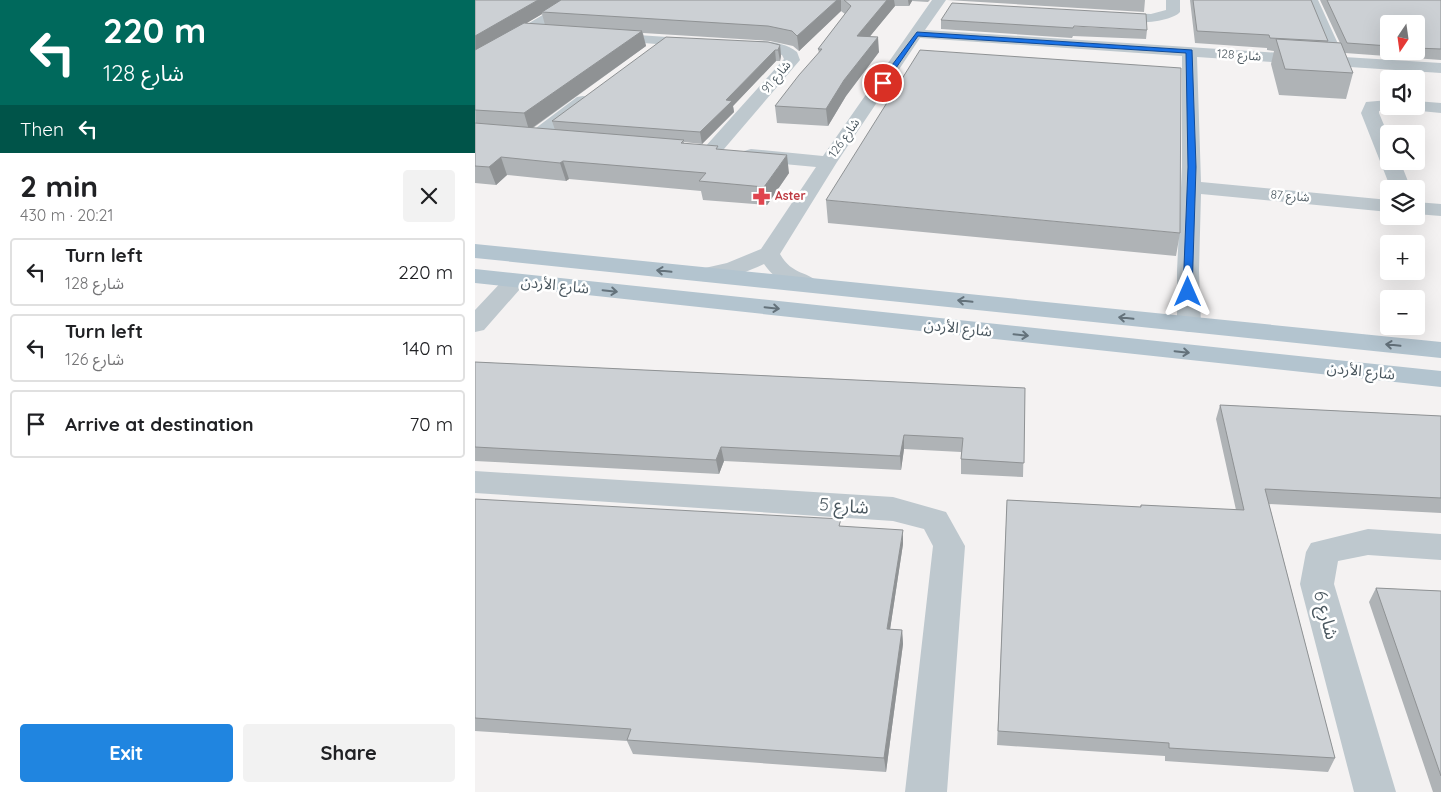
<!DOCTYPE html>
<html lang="en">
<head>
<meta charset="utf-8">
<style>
	body { margin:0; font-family:Quicksand,"Noto Sans Arabic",sans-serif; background:#f2f2f2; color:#202124; height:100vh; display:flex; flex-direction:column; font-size:19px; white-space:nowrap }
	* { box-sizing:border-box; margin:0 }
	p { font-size:16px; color:#757577 }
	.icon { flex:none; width:28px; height:28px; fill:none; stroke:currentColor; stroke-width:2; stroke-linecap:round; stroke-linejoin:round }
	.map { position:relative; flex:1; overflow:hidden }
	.side { display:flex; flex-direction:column; background:#fff; width:475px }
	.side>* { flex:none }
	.banner { background:#00695c; color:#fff; overflow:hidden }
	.needle { width:32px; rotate:193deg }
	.tools { position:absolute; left:905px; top:15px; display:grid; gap:10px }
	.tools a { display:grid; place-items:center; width:45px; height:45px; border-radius:5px; background:#fff; box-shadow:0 5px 20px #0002; font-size:25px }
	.pin { position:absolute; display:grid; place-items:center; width:42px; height:42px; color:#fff; margin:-21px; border:2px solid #fff; border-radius:50%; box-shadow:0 1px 5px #0007 }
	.me { position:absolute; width:55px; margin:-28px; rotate:0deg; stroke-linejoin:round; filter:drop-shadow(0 0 4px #0008) }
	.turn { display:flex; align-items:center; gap:18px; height:105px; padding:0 20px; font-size:22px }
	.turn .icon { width:65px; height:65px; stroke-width:2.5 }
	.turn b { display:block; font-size:35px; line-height:42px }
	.then { display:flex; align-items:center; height:48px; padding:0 20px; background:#0003; gap:10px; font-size:19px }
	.round { display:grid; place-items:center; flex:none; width:52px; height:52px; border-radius:5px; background:#f2f2f2 }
	.headline { display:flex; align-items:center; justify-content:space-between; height:85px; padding:0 20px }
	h1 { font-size:30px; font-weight:800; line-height:38px }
	.button { display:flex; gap:10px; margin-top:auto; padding:10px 20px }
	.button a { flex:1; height:58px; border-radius:5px; background:#2085e0; color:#fff; font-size:20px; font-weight:800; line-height:58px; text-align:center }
	.button a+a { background:#f2f2f2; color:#202124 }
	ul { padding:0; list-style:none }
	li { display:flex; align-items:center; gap:15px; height:68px; margin:0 10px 8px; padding:0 10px; border:2px solid #e0e0e0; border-radius:5px }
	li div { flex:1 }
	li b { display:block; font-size:19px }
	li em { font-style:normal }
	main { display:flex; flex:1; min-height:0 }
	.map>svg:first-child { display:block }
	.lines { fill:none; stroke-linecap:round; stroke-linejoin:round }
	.minor { fill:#bec8ce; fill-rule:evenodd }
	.major { fill:#b3c4cf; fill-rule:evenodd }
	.wall { fill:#afb3b6; fill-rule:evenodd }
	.shaded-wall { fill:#8f9294 }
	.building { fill:#ccd0d4; stroke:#8f9294 }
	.oneway { stroke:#64727b }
	.route { fill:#1a73e8; stroke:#114b97 }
	.labels { text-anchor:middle; stroke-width:5; stroke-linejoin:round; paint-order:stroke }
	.far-street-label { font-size:12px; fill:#4a575f; stroke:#fff }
	.far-health-label { font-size:12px; font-weight:bold; fill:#be3a42; stroke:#fff; text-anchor:start }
	.street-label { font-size:15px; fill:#4a575f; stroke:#fff }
	.near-street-label { font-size:18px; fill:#4a575f; stroke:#fff }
</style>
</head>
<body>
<main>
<section class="side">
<div class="banner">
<div class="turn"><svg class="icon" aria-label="left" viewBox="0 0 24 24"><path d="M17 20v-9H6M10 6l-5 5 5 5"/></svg><div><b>220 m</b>شارع 128</div></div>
<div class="then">Then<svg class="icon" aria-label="left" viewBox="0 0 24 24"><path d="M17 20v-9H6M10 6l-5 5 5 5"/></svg></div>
</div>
<div class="headline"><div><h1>2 min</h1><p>430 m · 20:21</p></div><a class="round"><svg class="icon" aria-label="close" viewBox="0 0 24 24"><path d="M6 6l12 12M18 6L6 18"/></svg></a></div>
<ul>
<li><svg class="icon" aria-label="left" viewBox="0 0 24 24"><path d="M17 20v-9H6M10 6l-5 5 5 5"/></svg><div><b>Turn left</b><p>شارع 128</p></div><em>220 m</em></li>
<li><svg class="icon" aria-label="left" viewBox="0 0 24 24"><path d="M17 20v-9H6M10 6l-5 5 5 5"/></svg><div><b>Turn left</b><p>شارع 126</p></div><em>140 m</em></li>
<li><svg class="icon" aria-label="arrive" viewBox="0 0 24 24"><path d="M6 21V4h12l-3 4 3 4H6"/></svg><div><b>Arrive at destination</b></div><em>70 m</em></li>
</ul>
<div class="button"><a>Exit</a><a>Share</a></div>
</section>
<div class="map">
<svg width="966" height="792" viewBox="0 0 966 792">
	<rect width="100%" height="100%" fill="#f4f2f2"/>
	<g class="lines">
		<path class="minor" d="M93,0H109L5,64L0,66V55Z
			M457,0H471L450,30L853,56L829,0H843L869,57L966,63V73L722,57L726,182L914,200V212L726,194L724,271L726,325L723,330L714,332L705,330L702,325V271L707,167V56L445,38L362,162L305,254C317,276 335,271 344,284L340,289C320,294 300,280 289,264C269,273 242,285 221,280L217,275L221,270L252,263L286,249L341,167L276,161L269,159L267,155L269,151L276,149L348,156Z
			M691,0H705V12C695,24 638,27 628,16L635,12L676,14L691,10Z
			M133,33L222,39L227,40L229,43L227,46L222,47L128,40L126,37L128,34Z
			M268,41C286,41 307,40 322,52L325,60L243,156L236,158L229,156L227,152L229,148L309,59L307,55L294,51L263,48L261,45L263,42Z
			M108,96L114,97L116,101L114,105L65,142L59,143L53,142L50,138L53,134L102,97Z
			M914,100V106H922L920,109L904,111V113L914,137V161H925L936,189H916L886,113L891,102Z
			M941,101L966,103V113L935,110L933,106H941Z
			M941,202L966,204V216L941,214Z
			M40,274L48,276L52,281L9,330L0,332V310L32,276Z
			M0,471L418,497L471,512L490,546L472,792H430L458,546L449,529L418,521L0,493Z
			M893,529L966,534V560L893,555L863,561L859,584L921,792H879L825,584L831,552L836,543Z"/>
		<path class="major" d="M0,244L966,342V358L0,258Z
			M0,269L966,371V387L0,283Z"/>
	</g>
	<path class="wall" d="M0,0H455L453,2L437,1L434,6H420L394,37L404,52L371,96L353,126L302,123L300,106L344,53L343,49L370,14L366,11L324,51L318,46L295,41L168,33L171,46L58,128L80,130L77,121L305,45L306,56L305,61H301L258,106L259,112L227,144L209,142V143L244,149L314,173L292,205L228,200L226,191L94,179L91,181L32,175L21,185L0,183ZM67,14L70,25L51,23Z
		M472,0H670L669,12Z
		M715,0H836L853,42L865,43L845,0H966V60L870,53L878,73L871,99L804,95L796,64L799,51L792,50V48L720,43ZM914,24H941V51H914Z
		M466,20L672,30L671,39L598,36L597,38L466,29Z
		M351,200L705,233L701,256L353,223Z
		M0,362L550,388L548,477L486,474V452L429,449L426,470L249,461L244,474L0,461Z
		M745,405L966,416V513L794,504L860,758L853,772L690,761V756L522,745L532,500L665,507L666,505L761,510L741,419Z
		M0,499L367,526L428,544L415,629L427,630L428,644L411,772L158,754L152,741L0,731Z
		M901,588L966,591V792H958L894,602Z"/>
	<path class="shaded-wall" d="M63,0H90L67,12V14L0,54V36Z
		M362,0H366V11L324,51L322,36Z
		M412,0H419L420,6L383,51L382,36Z
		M433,0H437V1L434,6Z
		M167,31L171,46L54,130L49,113Z
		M403,37L404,52L371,96L353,126L351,109L369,80Z
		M305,45L306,56L305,61L303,50Z
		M300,50L301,61L258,106L259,112L227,144L225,132L251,100Z
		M312,155L314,173L292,205L289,187Z
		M26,157L32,175L21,185L14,167Z
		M88,161L94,179L91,181L85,163Z
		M429,435V449L426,470L425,456Z
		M246,447L249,461L244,474L241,460Z
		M428,530V544L413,643L412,629Z
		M427,630L428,644L411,772L409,758Z"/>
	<path class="building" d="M0,0H63L0,36Z
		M86,0H362L322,36L317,31L293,26L67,12Z
		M369,0H412L382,36L403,37L369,80L351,109L300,106L324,75L347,49H343L376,6Z
		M718,0H836L853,41L795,38L794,35L722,31Z
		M852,0H966V49L941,48V24H914V46L872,43Z
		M477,3L671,14L672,30L599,26L598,28L466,20Z
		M49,23L167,31L49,113L0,110V50Z
		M191,37L293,42L305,45L303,50H300L251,100L257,101L225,132L77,121Z
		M801,39L866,43L878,73L810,69Z
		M445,50L706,68L705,233L351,200Z
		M0,123L209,140L206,143L243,146L241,149L312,155L289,187L224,181L231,173L88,161L85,163L26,157L14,167L0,166Z
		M0,362L550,388L549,463L486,459L488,438L429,435L425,456L246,447L241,460L0,447Z
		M745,405L966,416V498L790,489L860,758L694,748V743L523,731L532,500L666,507V505L769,510Z
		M0,499L366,519L364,526L428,530L412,629L427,630L409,758L152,740L156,729L0,718Z
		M901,588L966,591V776Z"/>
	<defs><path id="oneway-shaft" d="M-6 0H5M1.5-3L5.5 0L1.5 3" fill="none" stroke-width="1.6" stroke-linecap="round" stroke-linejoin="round" transform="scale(1.25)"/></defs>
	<g class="oneway">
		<use href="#oneway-shaft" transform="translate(189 271) rotate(-174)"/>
		<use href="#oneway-shaft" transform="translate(135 291) rotate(6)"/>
		<use href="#oneway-shaft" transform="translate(490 301) rotate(-174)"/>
		<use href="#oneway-shaft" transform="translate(297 308) rotate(6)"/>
		<use href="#oneway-shaft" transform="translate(651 318) rotate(-174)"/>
		<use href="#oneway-shaft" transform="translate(546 335) rotate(6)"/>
		<use href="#oneway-shaft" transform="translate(918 345) rotate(-174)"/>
		<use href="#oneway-shaft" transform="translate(707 352) rotate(6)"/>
	</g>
	<path class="route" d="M442,32L717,50L721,167L717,294H710L708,292L713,167L711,53L443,36L410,84H405V81Z"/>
	<defs>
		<symbol id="pharmacy-bare" viewBox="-9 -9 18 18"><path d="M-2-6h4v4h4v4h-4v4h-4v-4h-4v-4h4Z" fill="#e0444e" stroke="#fff" stroke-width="2.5" paint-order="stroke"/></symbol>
	</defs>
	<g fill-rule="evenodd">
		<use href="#pharmacy-bare" x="274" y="184" width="25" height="25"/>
	</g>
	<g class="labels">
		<g class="far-street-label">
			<text transform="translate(764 55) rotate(4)" y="4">شارع 128</text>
			<text transform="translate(301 77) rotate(-50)" y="4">شارع 91</text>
			<text transform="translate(369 138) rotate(-55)" y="4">شارع 126</text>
			<text transform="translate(815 196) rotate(5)" y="4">شارع 87</text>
		</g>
		<g class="far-health-label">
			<text x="300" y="200">Aster</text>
		</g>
		<g class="street-label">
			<text transform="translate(80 285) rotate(6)" y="5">شارع الأردن</text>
			<text transform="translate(483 328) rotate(6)" y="5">شارع الأردن</text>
			<text transform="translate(886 371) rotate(6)" y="5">شارع الأردن</text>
		</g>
		<g class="near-street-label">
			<text transform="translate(369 506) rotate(4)" y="6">شارع 5</text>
			<text transform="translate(851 615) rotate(75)" y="6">شارع 6</text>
		</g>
	</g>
</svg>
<div class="tools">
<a><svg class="needle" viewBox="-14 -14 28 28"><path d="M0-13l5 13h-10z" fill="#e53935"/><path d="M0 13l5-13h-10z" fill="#757577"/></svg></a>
<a><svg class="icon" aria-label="sound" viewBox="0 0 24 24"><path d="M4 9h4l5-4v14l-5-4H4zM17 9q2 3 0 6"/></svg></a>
<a><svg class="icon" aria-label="search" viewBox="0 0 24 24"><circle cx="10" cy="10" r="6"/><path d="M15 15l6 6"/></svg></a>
<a><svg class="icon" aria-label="layers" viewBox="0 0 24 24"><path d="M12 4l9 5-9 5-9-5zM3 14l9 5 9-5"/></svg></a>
<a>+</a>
<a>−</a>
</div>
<div class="pin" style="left:408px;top:83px;background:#d93025"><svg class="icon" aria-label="arrive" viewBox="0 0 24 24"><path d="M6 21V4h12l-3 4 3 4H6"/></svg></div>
<svg class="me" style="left:713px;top:292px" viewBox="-20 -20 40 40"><path d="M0-17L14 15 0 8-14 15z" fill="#1a73e8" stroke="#fff" stroke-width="4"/></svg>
</div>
</main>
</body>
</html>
